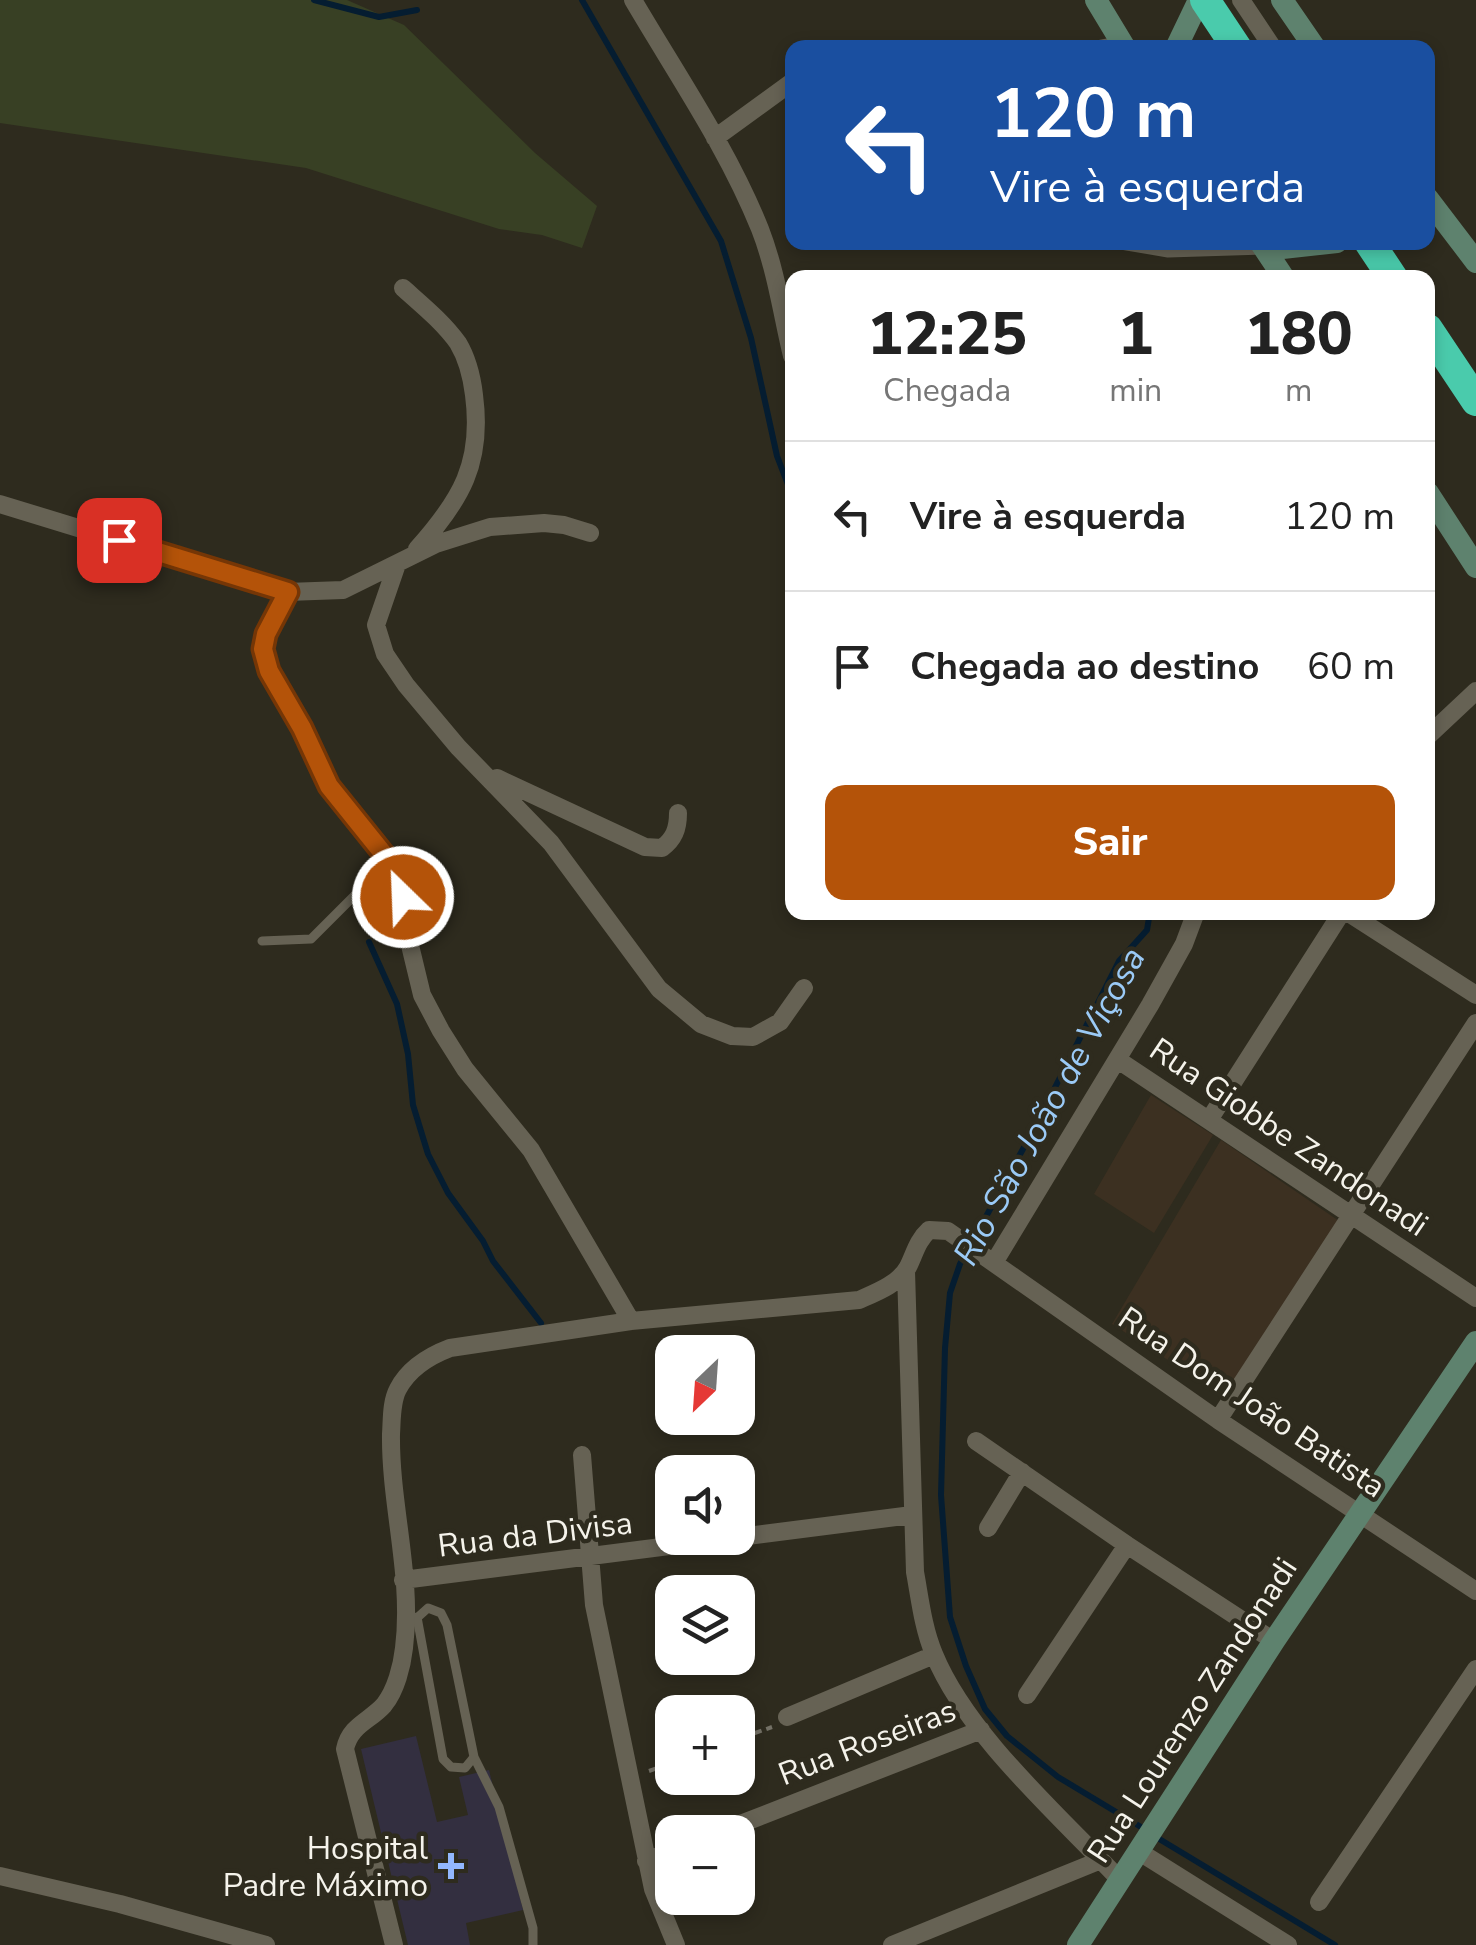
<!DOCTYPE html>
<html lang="pt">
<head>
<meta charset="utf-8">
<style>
	body { margin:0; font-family:"Nunito Sans",sans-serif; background:#f2f2f2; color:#222; height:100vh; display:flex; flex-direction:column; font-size:38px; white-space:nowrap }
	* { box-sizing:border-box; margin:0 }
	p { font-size:32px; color:#767676 }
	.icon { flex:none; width:55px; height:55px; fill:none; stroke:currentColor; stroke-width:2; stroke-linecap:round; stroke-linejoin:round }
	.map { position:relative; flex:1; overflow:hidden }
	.drawer { position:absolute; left:785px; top:270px; width:650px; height:650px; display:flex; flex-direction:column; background:#fff; border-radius:20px; box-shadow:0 5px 15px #0003 }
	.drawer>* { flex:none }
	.banner { position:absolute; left:785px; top:40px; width:650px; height:210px; border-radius:20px; box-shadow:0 5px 15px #0003; background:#1a4fa0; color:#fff; overflow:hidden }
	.needle { width:65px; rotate:205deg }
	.tools { position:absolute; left:655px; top:1335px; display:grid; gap:20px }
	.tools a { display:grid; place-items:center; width:100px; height:100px; border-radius:20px; background:#fff; box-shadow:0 5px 15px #0003; font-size:50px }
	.pin { position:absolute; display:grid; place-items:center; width:85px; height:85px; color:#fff; margin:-42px; border-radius:20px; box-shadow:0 5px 15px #0006 }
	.me { position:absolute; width:110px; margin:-55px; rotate:336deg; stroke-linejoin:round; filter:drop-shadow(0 0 8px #0008) }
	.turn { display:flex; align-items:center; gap:35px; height:210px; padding:0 40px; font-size:45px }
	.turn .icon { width:130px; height:130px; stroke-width:2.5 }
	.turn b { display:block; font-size:70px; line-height:85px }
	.eta { display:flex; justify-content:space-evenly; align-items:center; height:170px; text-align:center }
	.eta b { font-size:60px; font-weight:800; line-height:70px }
	.cta { display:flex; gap:20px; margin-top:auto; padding:20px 40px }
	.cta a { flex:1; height:115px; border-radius:20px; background:#b45309; color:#fff; font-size:40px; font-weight:800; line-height:115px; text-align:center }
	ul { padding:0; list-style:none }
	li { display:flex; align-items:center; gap:30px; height:150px; padding:0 40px; border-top:2px solid #e0e0e0 }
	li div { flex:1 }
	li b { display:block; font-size:38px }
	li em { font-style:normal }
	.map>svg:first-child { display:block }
	.education { fill:#3c3021 }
	.medical { fill:#332f40 }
	.green { fill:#384024 }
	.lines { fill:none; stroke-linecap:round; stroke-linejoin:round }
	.stream { stroke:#051d31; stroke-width:6 }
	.path { stroke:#747166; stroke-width:4; stroke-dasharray:10 5; stroke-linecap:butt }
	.lane { stroke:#666254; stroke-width:9 }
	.street { stroke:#666254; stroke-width:18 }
	.secondary { stroke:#5e826e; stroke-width:22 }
	.highway { stroke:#4acbac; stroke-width:30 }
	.route-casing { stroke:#753606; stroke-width:25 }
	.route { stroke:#b45309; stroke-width:18 }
	.poi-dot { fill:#92b7fd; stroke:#2e2b1e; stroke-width:4 }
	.labels { text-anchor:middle; stroke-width:9; stroke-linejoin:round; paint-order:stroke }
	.street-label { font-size:32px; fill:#f5f3eb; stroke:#2e2b1e }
	.poi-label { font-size:32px; fill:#f5f3eb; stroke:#2e2b1e; text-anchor:end }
	.water-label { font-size:35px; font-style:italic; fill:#9bcaf6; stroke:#2e2b1e }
</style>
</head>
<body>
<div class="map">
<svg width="1476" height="1945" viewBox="0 0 1476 1945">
	<rect width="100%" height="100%" fill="#2e2b1e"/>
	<path class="education" d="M1151,1095L1213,1135L1154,1233L1094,1194Z
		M1221,1140L1339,1221L1230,1400L1112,1324Z"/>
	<path class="medical" d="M416,1736L437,1822L468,1815L459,1777L489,1770L523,1910L466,1923L470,1945H408L361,1749Z"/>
	<path class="green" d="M0,0H347L404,25L535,153L597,206L582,248L542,235L499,229L306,168L0,123Z"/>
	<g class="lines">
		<path class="stream" d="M314,0L379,17L417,10
			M582,0L721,241L751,338L777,456L792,495
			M369,942L397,1004L408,1054L413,1105L428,1154L448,1193L483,1241L493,1261L541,1323
			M1146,1830L1058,1777L1007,1736L985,1709L966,1666L950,1617L941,1495L945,1348L950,1293L960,1264L1034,1129L1119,961L1147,930L1150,912
			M1156,1837L1335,1945"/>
		<path class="path" d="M738,1739L772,1727
			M649,1771L672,1763"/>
		<path class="lane" d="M1081,48L1118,41
			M1103,242L1168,253L1264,250
			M262,941L311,939L365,885L394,868
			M417,1617L443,1759L451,1767L465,1768L474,1757
			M408,1626L428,1608L441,1613L447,1625L474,1757L499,1807L533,1928V1945"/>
		<path class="street" d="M633,0C677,75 728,149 760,229C776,270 782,314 792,356
			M1241,0L1273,48
			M715,138L792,82
			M403,288C422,305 443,322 458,343C467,358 472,378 474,395C483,463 461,500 417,549
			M0,504L287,592L343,590L436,544L490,527L544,523L564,525L590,533
			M397,564L376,625L385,654L406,685L458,747L551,843L659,989L701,1024L732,1036L753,1037L780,1022L804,988
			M287,592L266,634L263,649L269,671L302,728L329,786L394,868L403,897L408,937L422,995L441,1031L465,1069L531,1150L631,1321
			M1428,736L1476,691
			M497,778L645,847L662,848C674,839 678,829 678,813
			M1347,912L1476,995
			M1118,1060L1476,1298
			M1209,1120L1342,912
			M995,1261L1150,1005L1184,944L1196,912
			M906,1271L915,1572C920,1599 923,1628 934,1654C967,1735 1060,1816 1120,1880
			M1218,1420L1476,1023
			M976,1441L1127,1545L1274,1641
			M582,1455L594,1605L653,1889L676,1945
			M988,1528L1022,1472
			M403,1580L912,1515
			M1027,1695L1127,1545
			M787,1717L934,1655
			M720,1832L981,1730
			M1138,1851L1288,1945
			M646,1861L672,1851
			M0,1876L120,1904L266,1945
			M1319,1902L1476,1669
			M394,1945L345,1749C350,1725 370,1721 384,1705C396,1690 402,1666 404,1648C413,1577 390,1505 391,1434C392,1420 391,1402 398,1389C409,1368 429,1356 450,1348L631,1321L859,1300C875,1293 899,1284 908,1267C915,1253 917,1241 929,1230L948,1231L1218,1420L1476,1591
			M892,1945L1101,1860"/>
		<path class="secondary" d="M1096,0L1125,48
			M1282,0L1315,48
			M1176,48L1199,0
			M1428,199L1476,262
			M1260,242L1284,278
			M1266,250L1337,242
			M1428,493L1476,567
			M1078,1945L1274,1641L1476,1342"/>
		<path class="highway" d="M1205,0L1237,48
			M1369,242L1393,278
			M1428,329L1476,401"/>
	</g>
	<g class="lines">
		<defs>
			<path id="route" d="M119,540L288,592L266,634L263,649L269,671L302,728L329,786L386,857L403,897"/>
		</defs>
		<use href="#route" class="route-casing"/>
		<use href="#route" class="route"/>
	</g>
	<path class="poi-dot" d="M446 1851h10v10h10v10h-10v10h-10v-10h-10v-10h10z"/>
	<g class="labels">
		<g class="street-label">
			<text transform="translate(1289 1137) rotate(34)" y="11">Rua Giobbe Zandonadi</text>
			<text transform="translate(1252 1402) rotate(34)" y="11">Rua Dom João Batista</text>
			<text transform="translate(535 1534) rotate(-7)" y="11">Rua da Divisa</text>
			<text transform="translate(1192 1710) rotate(-57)" y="11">Rua Lourenzo Zandonadi</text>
			<text transform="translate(867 1742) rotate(-21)" y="11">Rua Roseiras</text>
		</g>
		<g class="poi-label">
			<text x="428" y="1859">Hospital<tspan x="428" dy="37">Padre Máximo</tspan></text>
		</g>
		<g class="water-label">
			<text transform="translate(1049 1106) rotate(-61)" y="12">Rio São João de Viçosa</text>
		</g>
	</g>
</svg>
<div class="tools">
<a><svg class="needle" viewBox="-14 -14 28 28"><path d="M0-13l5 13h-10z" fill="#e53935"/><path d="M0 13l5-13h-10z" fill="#767676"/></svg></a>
<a><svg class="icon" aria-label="sound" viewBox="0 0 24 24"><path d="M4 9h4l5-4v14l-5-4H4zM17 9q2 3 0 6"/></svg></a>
<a><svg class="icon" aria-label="layers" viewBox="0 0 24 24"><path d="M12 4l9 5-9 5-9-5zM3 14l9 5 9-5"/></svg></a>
<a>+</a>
<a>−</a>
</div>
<div class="pin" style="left:119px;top:540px;background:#d93025"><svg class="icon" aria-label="arrive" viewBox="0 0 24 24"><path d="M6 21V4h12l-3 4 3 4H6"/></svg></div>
<svg class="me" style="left:403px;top:897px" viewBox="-20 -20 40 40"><circle r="17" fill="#b45309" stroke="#fff" stroke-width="3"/><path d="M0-11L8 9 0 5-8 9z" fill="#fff"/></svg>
<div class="banner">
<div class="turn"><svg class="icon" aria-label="left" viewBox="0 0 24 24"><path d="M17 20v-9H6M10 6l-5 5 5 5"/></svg><div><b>120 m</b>Vire à esquerda</div></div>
</div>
<section class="drawer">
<div class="eta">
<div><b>12:25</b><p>Chegada</p></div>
<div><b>1</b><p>min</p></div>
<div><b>180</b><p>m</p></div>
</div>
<ul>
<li><svg class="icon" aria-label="left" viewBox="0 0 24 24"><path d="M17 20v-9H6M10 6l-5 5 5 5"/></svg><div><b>Vire à esquerda</b></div><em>120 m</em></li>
<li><svg class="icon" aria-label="arrive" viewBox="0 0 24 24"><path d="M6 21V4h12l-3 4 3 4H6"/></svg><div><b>Chegada ao destino</b></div><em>60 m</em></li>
</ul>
<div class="cta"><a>Sair</a></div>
</section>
</div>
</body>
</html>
